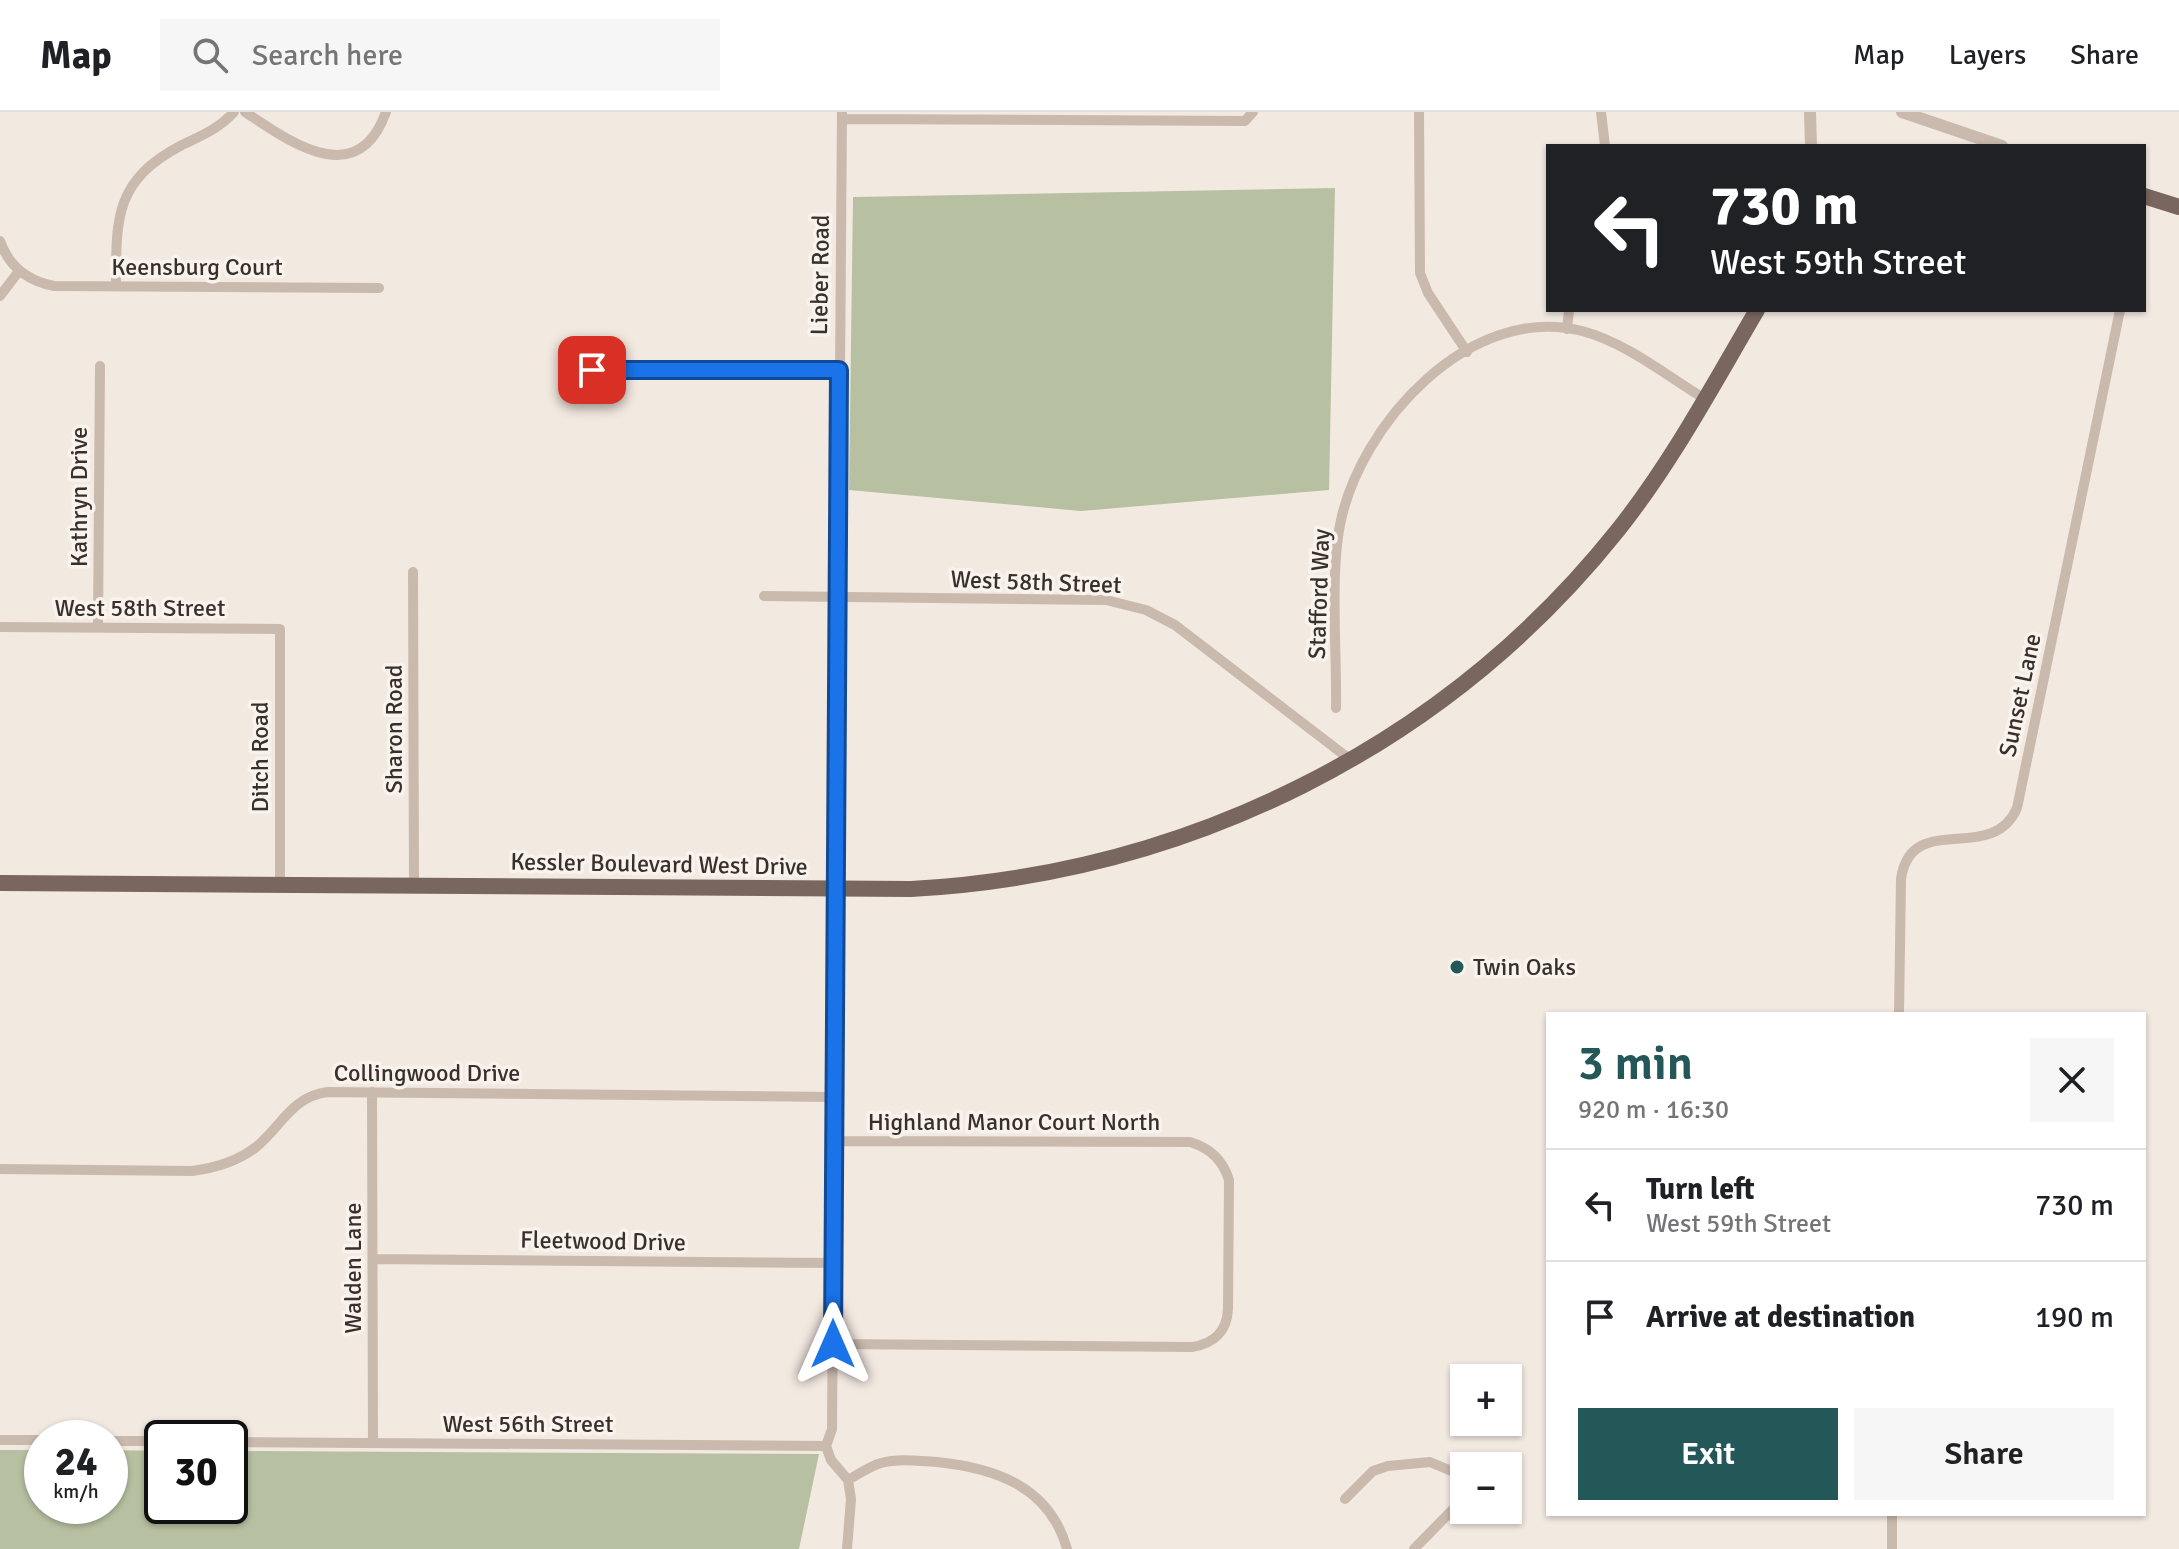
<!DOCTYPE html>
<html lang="en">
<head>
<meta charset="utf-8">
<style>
	body { margin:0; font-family:Signika,sans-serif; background:#f6f6f6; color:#202124; height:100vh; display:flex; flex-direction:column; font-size:30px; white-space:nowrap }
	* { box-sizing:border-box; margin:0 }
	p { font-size:26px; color:#757577 }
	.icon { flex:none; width:44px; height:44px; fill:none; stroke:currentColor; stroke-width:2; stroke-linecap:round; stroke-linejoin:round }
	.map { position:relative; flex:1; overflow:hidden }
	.drawer { position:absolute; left:1546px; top:900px; width:600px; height:504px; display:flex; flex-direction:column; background:#fff; border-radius:0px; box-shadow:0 2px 6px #0004 }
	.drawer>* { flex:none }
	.guide { position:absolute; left:1546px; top:32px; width:600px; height:168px; border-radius:0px; box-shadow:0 2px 6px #0004; background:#202124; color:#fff; overflow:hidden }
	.tools { position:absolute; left:1450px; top:1252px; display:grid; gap:16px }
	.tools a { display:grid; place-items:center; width:72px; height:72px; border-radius:0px; background:#fff; box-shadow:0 2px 6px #0004; font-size:40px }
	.speed { position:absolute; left:24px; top:1308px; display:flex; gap:16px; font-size:40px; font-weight:700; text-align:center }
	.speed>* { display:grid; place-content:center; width:104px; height:104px; border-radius:50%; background:#fff; box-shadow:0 2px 6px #0004; line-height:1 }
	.speed small { font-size:20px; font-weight:400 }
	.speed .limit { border:4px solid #111; border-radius:12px; background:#fff; color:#111 }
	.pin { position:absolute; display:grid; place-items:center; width:68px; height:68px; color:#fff; margin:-34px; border-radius:16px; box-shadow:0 4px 12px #0006 }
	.me { position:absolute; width:88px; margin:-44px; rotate:0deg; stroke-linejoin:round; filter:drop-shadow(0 0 6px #0008) }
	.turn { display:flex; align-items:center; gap:28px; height:168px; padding:0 32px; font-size:36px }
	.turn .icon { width:104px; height:104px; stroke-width:2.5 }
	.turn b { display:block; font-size:56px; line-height:68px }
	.round { display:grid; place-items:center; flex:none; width:84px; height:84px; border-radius:0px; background:#f6f6f6 }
	.overview { display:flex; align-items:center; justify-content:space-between; height:136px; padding:0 32px }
	h1 { font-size:48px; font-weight:600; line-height:60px; color:#235758 }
	.cta { display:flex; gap:16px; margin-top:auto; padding:16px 32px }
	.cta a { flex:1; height:92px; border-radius:0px; background:#235758; color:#fff; font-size:32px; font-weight:600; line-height:92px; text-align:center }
	.cta a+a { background:#f6f6f6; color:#202124 }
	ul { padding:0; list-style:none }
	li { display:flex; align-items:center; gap:24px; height:112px; padding:0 32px; border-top:2px solid #e0e0e0 }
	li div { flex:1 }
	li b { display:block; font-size:30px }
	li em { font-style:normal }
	header { display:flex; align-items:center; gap:48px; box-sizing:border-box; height:112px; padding:0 40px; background:#fff; border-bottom:2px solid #e0e0e0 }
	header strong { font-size:38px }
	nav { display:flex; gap:44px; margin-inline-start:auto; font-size:28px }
	.search { width:560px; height:72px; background:#f6f6f6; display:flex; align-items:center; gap:20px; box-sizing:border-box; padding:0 28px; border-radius:0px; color:#757577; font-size:30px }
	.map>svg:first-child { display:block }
	.green { fill:#b7c0a1 }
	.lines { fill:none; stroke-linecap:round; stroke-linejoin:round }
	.minor { stroke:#cab9ad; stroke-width:10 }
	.tertiary { stroke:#cab9ad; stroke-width:12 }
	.primary { stroke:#79665e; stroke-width:16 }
	.route-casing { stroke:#114b97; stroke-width:20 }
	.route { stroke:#1a73e8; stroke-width:14 }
	.poi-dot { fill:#235758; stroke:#f9f3ed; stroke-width:3 }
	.labels { text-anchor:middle; stroke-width:7; stroke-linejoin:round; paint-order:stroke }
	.street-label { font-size:24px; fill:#392f2b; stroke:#f9f3ed }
	.poi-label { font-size:24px; fill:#392f2b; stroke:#f9f3ed; text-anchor:start }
</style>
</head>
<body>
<header>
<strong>Map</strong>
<div class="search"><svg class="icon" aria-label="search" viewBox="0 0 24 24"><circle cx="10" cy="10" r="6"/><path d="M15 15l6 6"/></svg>Search here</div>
<nav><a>Map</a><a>Layers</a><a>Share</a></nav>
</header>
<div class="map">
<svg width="2179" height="1437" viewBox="0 0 2179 1437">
	<rect width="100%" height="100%" fill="#f2e9e1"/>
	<path class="green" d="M1335,76L1329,378L1081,399L849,378L853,85Z
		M0,1338H42V1394H110V1338L162,1339V1394H230V1339L819,1342L799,1437H0Z"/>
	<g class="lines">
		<path class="minor" d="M245,0C289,29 357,80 386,0
			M1419,0L1420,161L1428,181L1467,240
			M1601,0L1605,34
			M842,7L1245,9L1253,0
			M0,129C9,155 28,169 54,174L379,176
			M116,174C116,105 115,68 182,33C201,24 220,16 234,0
			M0,184L19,159
			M1567,217L1569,198
			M592,258H839
			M413,460L414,773
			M764,484L1106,488L1146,498L1175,513L1352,649
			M0,515L280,517V773
			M98,516L100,254
			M1336,596C1337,542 1330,463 1340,413C1359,313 1470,190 1582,219C1625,230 1667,264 1705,287
			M1899,902L1901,767C1911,697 1992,754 2017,696L2120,198
			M372,980L373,1331
			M0,1057L192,1059C216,1056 237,1050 256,1035C281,1015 292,984 328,980L834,985
			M373,1147L833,1151
			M833,1232L1192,1235C1214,1232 1227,1219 1228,1197L1229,1068C1223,1048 1210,1036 1190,1030L833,1029
			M0,1328H42
			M110,1329H162
			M230,1330L826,1334
			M826,1334L832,1317L842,0
			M826,1334L831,1348L848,1368
			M1345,1387L1373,1359L1388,1354L1430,1350L1456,1361L1464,1378
			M1892,1402V1437
			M847,1437L851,1387L848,1368C859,1362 870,1354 881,1351C898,1346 920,1349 937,1350C996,1356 1050,1375 1067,1437
			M1414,1437L1464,1386"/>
		<path class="tertiary" d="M1810,0L1811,34
			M1902,0L2002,34"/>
		<path class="primary" d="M2144,84L2179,95
			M0,771L911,777C1187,762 1445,635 1618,418C1672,350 1713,273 1757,198"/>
	</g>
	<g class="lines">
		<defs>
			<path id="route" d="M592,258H839L833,1232"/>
		</defs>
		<use href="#route" class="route-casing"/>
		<use href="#route" class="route"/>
	</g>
	<circle class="poi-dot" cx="1457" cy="855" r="8"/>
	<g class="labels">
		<g class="street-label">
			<text x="197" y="163">Keensburg Court</text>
			<text transform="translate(820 163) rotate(-89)" y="8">Lieber Road</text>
			<text transform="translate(79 385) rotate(-90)" y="8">Kathryn Drive</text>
			<text transform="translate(1036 470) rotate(2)" y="8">West 58th Street</text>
			<text transform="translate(1319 482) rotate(-88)" y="8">Stafford Way</text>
			<text x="140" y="504">West 58th Street</text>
			<text transform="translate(2020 583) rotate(-78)" y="8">Sunset Lane</text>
			<text transform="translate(394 617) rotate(-90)" y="8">Sharon Road</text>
			<text transform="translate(260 645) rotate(-90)" y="8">Ditch Road</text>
			<text transform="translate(659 752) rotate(1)" y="8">Kessler Boulevard West Drive</text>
			<text x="427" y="969">Collingwood Drive</text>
			<text x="1014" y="1018">Highland Manor Court North</text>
			<text transform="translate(603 1129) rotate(1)" y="8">Fleetwood Drive</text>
			<text transform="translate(353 1156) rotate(-90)" y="8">Walden Lane</text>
			<text x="528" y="1320">West 56th Street</text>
		</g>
		<g class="poi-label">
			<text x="1473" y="863">Twin Oaks</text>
		</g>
	</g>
</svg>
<div class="tools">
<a>+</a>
<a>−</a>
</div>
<div class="speed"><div>24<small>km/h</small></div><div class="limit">30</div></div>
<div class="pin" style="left:592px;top:258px;background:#d93025"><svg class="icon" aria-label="arrive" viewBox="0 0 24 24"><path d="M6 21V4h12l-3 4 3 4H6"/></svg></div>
<svg class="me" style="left:833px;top:1232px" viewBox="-20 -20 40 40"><path d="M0-17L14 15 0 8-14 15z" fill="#1a73e8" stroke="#fff" stroke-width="4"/></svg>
<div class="guide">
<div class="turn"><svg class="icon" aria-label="left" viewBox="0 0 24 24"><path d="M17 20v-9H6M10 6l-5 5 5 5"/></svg><div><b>730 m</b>West 59th Street</div></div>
</div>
<section class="drawer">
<div class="overview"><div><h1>3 min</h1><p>920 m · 16:30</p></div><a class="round"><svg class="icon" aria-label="close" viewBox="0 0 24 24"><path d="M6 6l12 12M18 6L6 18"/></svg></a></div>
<ul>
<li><svg class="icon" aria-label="left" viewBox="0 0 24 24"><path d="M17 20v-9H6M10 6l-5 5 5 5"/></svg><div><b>Turn left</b><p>West 59th Street</p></div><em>730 m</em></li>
<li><svg class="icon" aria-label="arrive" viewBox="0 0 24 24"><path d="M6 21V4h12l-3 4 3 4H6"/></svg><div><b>Arrive at destination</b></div><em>190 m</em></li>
</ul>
<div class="cta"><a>Exit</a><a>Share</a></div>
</section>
</div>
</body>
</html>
